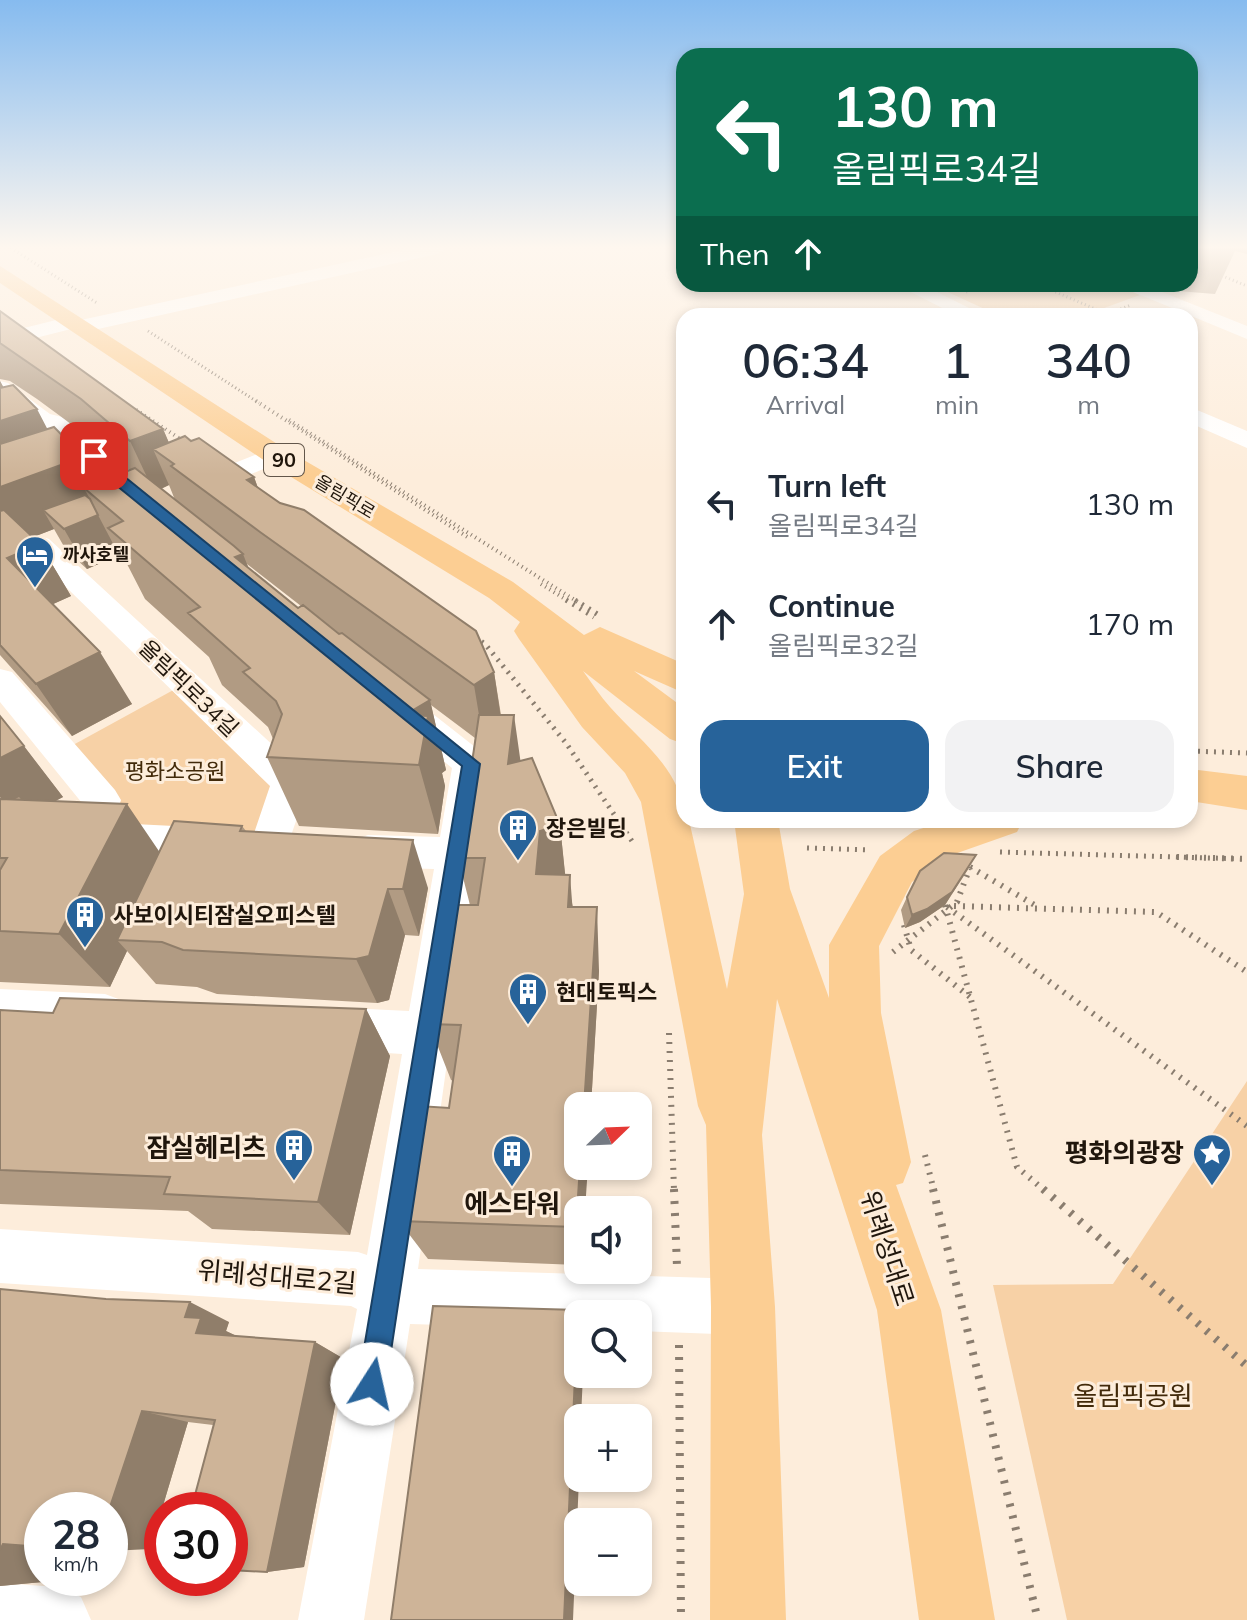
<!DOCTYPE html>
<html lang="en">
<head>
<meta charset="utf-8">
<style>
	body { margin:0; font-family:Mulish,"Noto Sans KR",sans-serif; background:#f2f2f3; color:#1f2937; height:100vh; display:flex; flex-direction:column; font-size:30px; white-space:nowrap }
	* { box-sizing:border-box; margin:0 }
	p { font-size:26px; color:#747a83 }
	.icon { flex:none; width:44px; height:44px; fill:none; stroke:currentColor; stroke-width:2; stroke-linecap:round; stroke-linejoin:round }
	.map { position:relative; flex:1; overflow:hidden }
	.details { position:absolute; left:676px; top:308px; width:522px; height:520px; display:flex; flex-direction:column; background:#fff; border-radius:24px; box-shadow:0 4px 12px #0003 }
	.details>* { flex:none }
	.top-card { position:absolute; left:676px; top:48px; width:522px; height:244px; border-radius:24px; box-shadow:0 4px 12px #0003; background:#0b6e4f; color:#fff; overflow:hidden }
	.needle { width:52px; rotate:67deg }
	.controls { position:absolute; left:564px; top:1092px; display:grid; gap:16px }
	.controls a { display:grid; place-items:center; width:88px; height:88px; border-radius:16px; background:#fff; box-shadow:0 4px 12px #0003; font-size:40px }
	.speed { position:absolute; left:24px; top:1492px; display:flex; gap:16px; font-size:40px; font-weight:700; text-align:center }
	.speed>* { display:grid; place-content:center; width:104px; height:104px; border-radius:50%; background:#fff; box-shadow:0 4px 12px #0003; line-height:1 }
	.speed small { font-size:20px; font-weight:400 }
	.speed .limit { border:12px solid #d22; background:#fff; color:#111 }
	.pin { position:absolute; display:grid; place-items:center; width:68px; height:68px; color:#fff; margin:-34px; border-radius:16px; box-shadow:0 4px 12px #0006 }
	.me { position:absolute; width:88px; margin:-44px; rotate:10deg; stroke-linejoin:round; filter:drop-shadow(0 0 6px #0008) }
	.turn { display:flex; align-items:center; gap:28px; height:168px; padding:0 24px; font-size:36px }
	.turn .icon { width:104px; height:104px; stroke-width:2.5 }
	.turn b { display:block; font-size:56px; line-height:68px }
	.then { display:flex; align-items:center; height:76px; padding:0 24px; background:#0003; gap:16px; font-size:30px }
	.eta { display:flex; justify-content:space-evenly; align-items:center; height:136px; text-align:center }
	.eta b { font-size:48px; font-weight:600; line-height:56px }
	.button { display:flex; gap:16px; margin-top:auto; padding:16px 24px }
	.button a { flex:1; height:92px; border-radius:24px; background:#27639a; color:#fff; font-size:32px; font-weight:600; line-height:92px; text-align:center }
	.button a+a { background:#f2f2f3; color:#1f2937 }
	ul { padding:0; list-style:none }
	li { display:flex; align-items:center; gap:24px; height:120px; padding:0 24px }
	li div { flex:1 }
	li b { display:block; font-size:30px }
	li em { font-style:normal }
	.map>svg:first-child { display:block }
	.green { fill:#f7d1a6 }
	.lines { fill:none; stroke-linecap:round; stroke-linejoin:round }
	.path-far4 { stroke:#8a7d6f; stroke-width:3; stroke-dasharray:1 3; stroke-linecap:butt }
	.path-far3 { stroke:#8a7d6f; stroke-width:4; stroke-dasharray:1 4; stroke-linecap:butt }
	.path-far2 { stroke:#8a7d6f; stroke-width:5; stroke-dasharray:2 6; stroke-linecap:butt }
	.path-far1 { stroke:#8a7d6f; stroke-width:6; stroke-dasharray:2 7; stroke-linecap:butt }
	.path { stroke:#8a7d6f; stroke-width:8; stroke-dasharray:3 9; stroke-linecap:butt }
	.minor { fill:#fff; fill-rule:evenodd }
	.major { fill:#fcce93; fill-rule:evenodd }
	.wall { fill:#b19b83; fill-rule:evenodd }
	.shaded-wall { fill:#907e6a }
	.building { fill:#ceb498; stroke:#907e6a; stroke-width:2 }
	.route { fill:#27639a; stroke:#194064; stroke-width:2 }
	.labels { text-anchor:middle; stroke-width:6; stroke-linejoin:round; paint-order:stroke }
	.far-street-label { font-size:18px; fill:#20160c; stroke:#fdeddb }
	.far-poi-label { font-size:18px; font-weight:bold; fill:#20160c; stroke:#fdeddb; text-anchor:start }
	.shield { fill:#fdeddb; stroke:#62564a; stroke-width:2 }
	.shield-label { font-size:20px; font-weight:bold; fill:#20160c }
	.street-label { font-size:22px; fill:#20160c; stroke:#fdeddb }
	.park-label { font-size:22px; fill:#422a0a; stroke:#fdeddb }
	.poi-label { font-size:22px; font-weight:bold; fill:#20160c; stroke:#fdeddb; text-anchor:start }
	.near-poi-label { font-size:26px; font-weight:bold; fill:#20160c; stroke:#fdeddb; text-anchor:end }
	.near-street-label { font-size:26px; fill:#20160c; stroke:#fdeddb }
	.near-park-label { font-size:26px; fill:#422a0a; stroke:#fdeddb }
</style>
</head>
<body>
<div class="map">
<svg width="1247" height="1620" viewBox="0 0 1247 1620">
	<rect width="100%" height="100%" fill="#fdeddb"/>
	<path class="green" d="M930,284H1112L1140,295L1082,316H1000Z
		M177,688L279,786L266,825L247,836L118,830L73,745Z
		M1247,1081V1620H1067L993,1285L1113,1284Z"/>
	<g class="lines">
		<path class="path-far4" d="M11,248L97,303
			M1218,274L1247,286
			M1037,284L1107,314
			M966,292L988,284
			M1102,316L1131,305
			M148,331L259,403"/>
		<path class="path-far3" d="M256,401L469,538
			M136,410L185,442
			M289,420L578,602
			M541,584L570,602"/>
		<path class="path-far2" d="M566,600L594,617
			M575,600L599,615
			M475,637L485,644L566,743L634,844
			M1190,751L1247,753
			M807,848L870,850
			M1000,852L1247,859"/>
		<path class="path-far1" d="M1177,857L1247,859
			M970,867L1038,907
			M945,905L1017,1167L1045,1191
			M954,906L1156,912L1247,972
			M947,907L1247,1126
			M904,925L911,950L970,997
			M893,952L957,902L970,867
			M669,1033L674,1191
			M925,1155L934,1191"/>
		<path class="path" d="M674,1189L677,1267
			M933,1189L1038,1620
			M1043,1189L1247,1366
			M679,1345L681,1620"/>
		<path class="minor" d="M412,248H446L437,254L80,333L71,329L0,347V334L72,316L81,320Z
			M895,284H921L985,316H958Z
			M1114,284H1142L1247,326V339Z
			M0,381L8,383L50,414L62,417L163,503L167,509L163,515H143L46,429L34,426L0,399Z
			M1190,407L1247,431V448L1190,423Z
			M275,447L284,450L288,455L284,460L205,494H187L183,488L187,482Z
			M39,536L49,539L303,773L309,783L283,859L269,864L255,859L249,848L270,786L29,551L25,545L29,539Z
			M0,669L12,672L115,790L121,800L114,823L214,828L228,833L234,844L228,855L214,860L0,848V818L76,821L82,803L0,702Z
			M398,693L410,696L484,754L489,764L418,1269L743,1279L763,1287L771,1307L763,1327L743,1335L638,1331V1314H578V1329L410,1324L364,1620H298L357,1309L351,1306L0,1283V1229L358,1252L367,1255L402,1054L326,1049L310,1043L303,1028L310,1013L326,1007L409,1011L434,869L368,867L354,862L348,851L354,840L368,835L440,837L452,768L386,714L381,705L386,696Z
			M0,989L105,994L121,1000L128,1015L121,1030L105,1036L0,1031Z
			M0,1583L58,1587L81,1597L91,1620H0Z"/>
		<path class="major" d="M0,266L285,449L513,582L584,635L600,627L684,664V693L634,671L684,708V744L670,739L583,671C592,683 600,696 610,707C640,741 684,771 684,820H689L727,989L744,894L734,820H778L790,889L829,998V945L880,856L914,831L948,820H1023L1017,832L946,857L912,882L879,946L881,1013L911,1162L903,1183L896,1185L941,1310L995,1620H919L877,1310L777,999L762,1135L775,1307L786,1620H710L711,1307L706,1125L698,1106L641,802L625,773L582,727L519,639L514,631L520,622L489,598L265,461L0,283Z
			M1190,769L1247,776V810L1190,801Z"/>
	</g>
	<path class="wall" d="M1190,248H1247V254L1235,251L1215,294L1178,291L1175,284H1190Z
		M0,311L163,429L169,443L191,441L254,477L258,488L494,672L501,715L520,761L560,825L565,875L573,907L599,971L591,1106H578V1265L428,1259L399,1221L449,1108L453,1081L451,1080L429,1024L470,905L458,858L475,738L431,705L446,770L442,773L445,786L438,834L299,826L267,757L273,739L268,727L222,685L209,657L145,599L127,564L121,559L119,555L87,569L66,550L54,529L33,537L40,544L71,596L53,604L132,704L72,736L0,655V381L3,387L47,429L96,484L129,470L105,449L37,399L10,381L0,379ZM169,485L175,500L161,489ZM247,564L301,606L298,608L248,567Z
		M0,716L63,797L55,801L160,852L242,826L246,831L428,888L419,936L405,935L389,1000L377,1003L217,994L197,987L156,984L127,951L110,987L0,982V799H2L0,797Z
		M969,868L945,905L920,922L905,928L901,910L907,897Z
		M366,1009L390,1056L350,1235L212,1229L188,1211L0,1204V1010L53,1013Z
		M0,1289L229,1322L226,1331L238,1337L315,1342L344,1359L304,1567L267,1572L213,1425L188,1422L150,1549L42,1510L53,1581L0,1586Z"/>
	<path class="shaded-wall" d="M0,381L19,415L37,409L63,459L0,482Z
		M163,429L182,473L174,464L153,449L169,485L154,492L130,441Z
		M83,457L109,508L84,488L97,513L43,510L54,529L0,550V487Z
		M254,477L275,536L247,480Z
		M98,515L119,555L87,569L64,529Z
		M40,544L71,596L40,610L7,558Z
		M243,554L271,625L235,557Z
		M100,652L132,704L72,736L36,684Z
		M494,672L503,732L484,745L474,685Z
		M430,700L446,770L442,773L445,786L438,834L405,715Z
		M514,715L524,786L508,764Z
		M24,746L63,797L33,813L19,797L6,804L0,797V758Z
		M127,804L167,863L117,940L127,951L110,987L59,934Z
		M560,825L567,892L536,874L540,831Z
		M413,840L428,888L419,936L403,889Z
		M976,855L945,905L920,922L905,928L912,915Z
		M570,875L575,940L568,907Z
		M388,889L405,935L389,1000L377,1003L356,959Z
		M597,907L599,971L591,1106H584Z
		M366,1009L390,1056L350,1235L318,1202Z
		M580,1166H588L585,1210H578V1240L576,1227Z
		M190,1302L229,1322L226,1331L239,1337L196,1333L185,1317Z
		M578,1318V1374H583L581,1418H578L579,1478L573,1620H564Z
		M315,1342L344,1359L304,1567L267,1572Z
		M142,1411L188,1422L150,1549L110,1551L109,1510Z
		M42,1543V1578H54L53,1581L0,1586V1550L3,1544Z"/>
	<path class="building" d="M0,311L163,429L130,441L81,399L0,343Z
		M13,385L37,409L0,421V388Z
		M54,427L83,457L0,487V444Z
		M185,436L191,441L199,438L254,477L247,480L280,503L304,510L476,631L494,672L474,685L260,532L171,466L174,464L153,449Z
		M135,468L234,546L243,554L235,557L298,608L303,605L339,634L342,633L430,700L405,715L428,716L419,765L267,757L282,714L276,701L243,672L250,668L188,613L200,607L108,528L123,521L84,488Z
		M85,495L90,499L98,515L64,529L43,510Z
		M4,510L40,544L7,558L100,652L36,684L0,645V511Z
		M479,715H514L508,764L532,758L560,825L540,831L536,874L570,875L568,907H597L584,1106H578V1166H580L576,1227L399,1221L419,1106L449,1108L461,1025L429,1024L449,905H478L485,858H458Z
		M0,716L24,746L0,758Z
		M0,799L127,804L59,934L0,931V870L7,858H0Z
		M174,821L242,826L240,831L413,840L403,889H388L369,956L356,959L183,950L162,942L117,940Z
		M944,853L976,855L952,892L927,909L912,915L907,897L920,871Z
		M60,998L366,1009L318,1202L164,1194L170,1177L0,1170V1010L53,1013Z
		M0,1289L106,1299L190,1302L185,1317L201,1318L196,1333L315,1342L267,1572L230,1570V1510H191L215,1420L142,1411L109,1510H42V1547L3,1544L0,1550Z
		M433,1306L578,1310L564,1620H391Z"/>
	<linearGradient id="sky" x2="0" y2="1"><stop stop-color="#86bbef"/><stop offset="0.52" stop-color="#fef7ef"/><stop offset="1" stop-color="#fef7ef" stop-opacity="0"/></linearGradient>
	<rect width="1247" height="475" fill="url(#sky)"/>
	<path class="route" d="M94,452L480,764L386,1384L382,1394L372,1398L362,1394L358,1384L462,766L90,464L88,456Z"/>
	<defs>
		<symbol id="hotel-pin" viewBox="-11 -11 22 30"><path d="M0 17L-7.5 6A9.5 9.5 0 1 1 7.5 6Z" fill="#27639a" stroke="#fdeddb"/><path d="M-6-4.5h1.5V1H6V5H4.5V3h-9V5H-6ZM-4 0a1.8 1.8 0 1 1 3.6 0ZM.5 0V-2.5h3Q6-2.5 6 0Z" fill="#fff"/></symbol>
		<symbol id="building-pin" viewBox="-11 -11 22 30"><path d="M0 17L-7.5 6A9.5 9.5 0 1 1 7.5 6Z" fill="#27639a" stroke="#fdeddb"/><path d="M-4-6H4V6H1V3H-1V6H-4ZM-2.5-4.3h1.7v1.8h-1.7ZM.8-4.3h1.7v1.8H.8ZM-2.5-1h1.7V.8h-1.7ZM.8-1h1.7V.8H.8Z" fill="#fff"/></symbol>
		<symbol id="sight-pin" viewBox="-11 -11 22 30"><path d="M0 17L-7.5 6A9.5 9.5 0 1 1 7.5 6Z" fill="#27639a" stroke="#fdeddb"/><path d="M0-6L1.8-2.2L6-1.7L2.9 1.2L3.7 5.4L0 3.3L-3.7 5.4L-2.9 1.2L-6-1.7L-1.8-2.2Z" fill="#fff"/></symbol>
	</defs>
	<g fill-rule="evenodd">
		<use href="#hotel-pin" x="13" y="533" width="44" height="60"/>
		<use href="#building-pin" x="496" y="806" width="44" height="60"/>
		<use href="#building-pin" x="63" y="893" width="44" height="60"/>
		<use href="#building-pin" x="506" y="970" width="44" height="60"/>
		<use href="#building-pin" x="272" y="1126" width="44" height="60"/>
		<use href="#sight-pin" x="1190" y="1131" width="44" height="60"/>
		<use href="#building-pin" x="490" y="1132" width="44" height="60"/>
	</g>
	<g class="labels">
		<g class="far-street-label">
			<text transform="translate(345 497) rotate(31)" y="6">올림픽로</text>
		</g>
		<g class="far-poi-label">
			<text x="63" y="561">까사호텔</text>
		</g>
		<rect class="shield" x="264" y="444" width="40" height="32" rx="6"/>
		<g class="shield-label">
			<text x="284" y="467">90</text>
		</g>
		<g class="street-label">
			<text transform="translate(189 688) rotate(44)" y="8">올림픽로34길</text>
		</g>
		<g class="park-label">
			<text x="175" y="779">평화소공원</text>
		</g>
		<g class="poi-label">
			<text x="546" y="836">장은빌딩</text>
			<text x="113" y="923">사보이시티잠실오피스텔</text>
			<text x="556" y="1000">현대토픽스</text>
		</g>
		<g class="near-poi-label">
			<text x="266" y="1157">잠실헤리츠</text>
			<text x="1184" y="1162">평화의광장</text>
			<text x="512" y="1213" text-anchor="middle">에스타워</text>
		</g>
		<g class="near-street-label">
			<text transform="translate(887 1248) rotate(72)" y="9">위례성대로</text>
			<text transform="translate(277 1277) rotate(5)" y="9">위례성대로2길</text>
		</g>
		<g class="near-park-label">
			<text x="1133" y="1405">올림픽공원</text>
		</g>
	</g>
</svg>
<div class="controls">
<a><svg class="needle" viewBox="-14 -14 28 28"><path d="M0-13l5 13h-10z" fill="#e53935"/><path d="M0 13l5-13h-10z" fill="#747a83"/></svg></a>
<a><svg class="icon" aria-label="sound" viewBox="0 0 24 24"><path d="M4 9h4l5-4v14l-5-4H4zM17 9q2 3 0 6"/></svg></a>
<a><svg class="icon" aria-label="search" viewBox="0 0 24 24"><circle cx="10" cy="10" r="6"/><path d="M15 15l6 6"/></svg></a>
<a>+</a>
<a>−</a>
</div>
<div class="speed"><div>28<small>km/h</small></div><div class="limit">30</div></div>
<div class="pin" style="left:94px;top:456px;background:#d93025"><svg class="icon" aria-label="arrive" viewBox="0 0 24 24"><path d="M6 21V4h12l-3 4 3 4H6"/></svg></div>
<svg class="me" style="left:372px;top:1384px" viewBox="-20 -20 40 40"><circle r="19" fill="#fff"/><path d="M0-13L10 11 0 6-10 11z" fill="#27639a"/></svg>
<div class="top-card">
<div class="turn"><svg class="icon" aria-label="left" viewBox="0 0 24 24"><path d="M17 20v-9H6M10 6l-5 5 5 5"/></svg><div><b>130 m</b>올림픽로34길</div></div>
<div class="then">Then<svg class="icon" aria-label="ahead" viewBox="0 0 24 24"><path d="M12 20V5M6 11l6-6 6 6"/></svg></div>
</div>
<section class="details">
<div class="eta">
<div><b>06:34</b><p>Arrival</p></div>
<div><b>1</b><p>min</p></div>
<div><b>340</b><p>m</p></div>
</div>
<ul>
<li><svg class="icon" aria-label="left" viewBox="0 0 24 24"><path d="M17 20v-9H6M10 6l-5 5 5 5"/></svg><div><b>Turn left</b><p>올림픽로34길</p></div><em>130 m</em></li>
<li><svg class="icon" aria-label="ahead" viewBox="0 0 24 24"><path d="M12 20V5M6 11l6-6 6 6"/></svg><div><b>Continue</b><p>올림픽로32길</p></div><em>170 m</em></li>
</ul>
<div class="button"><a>Exit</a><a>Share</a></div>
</section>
</div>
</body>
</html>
